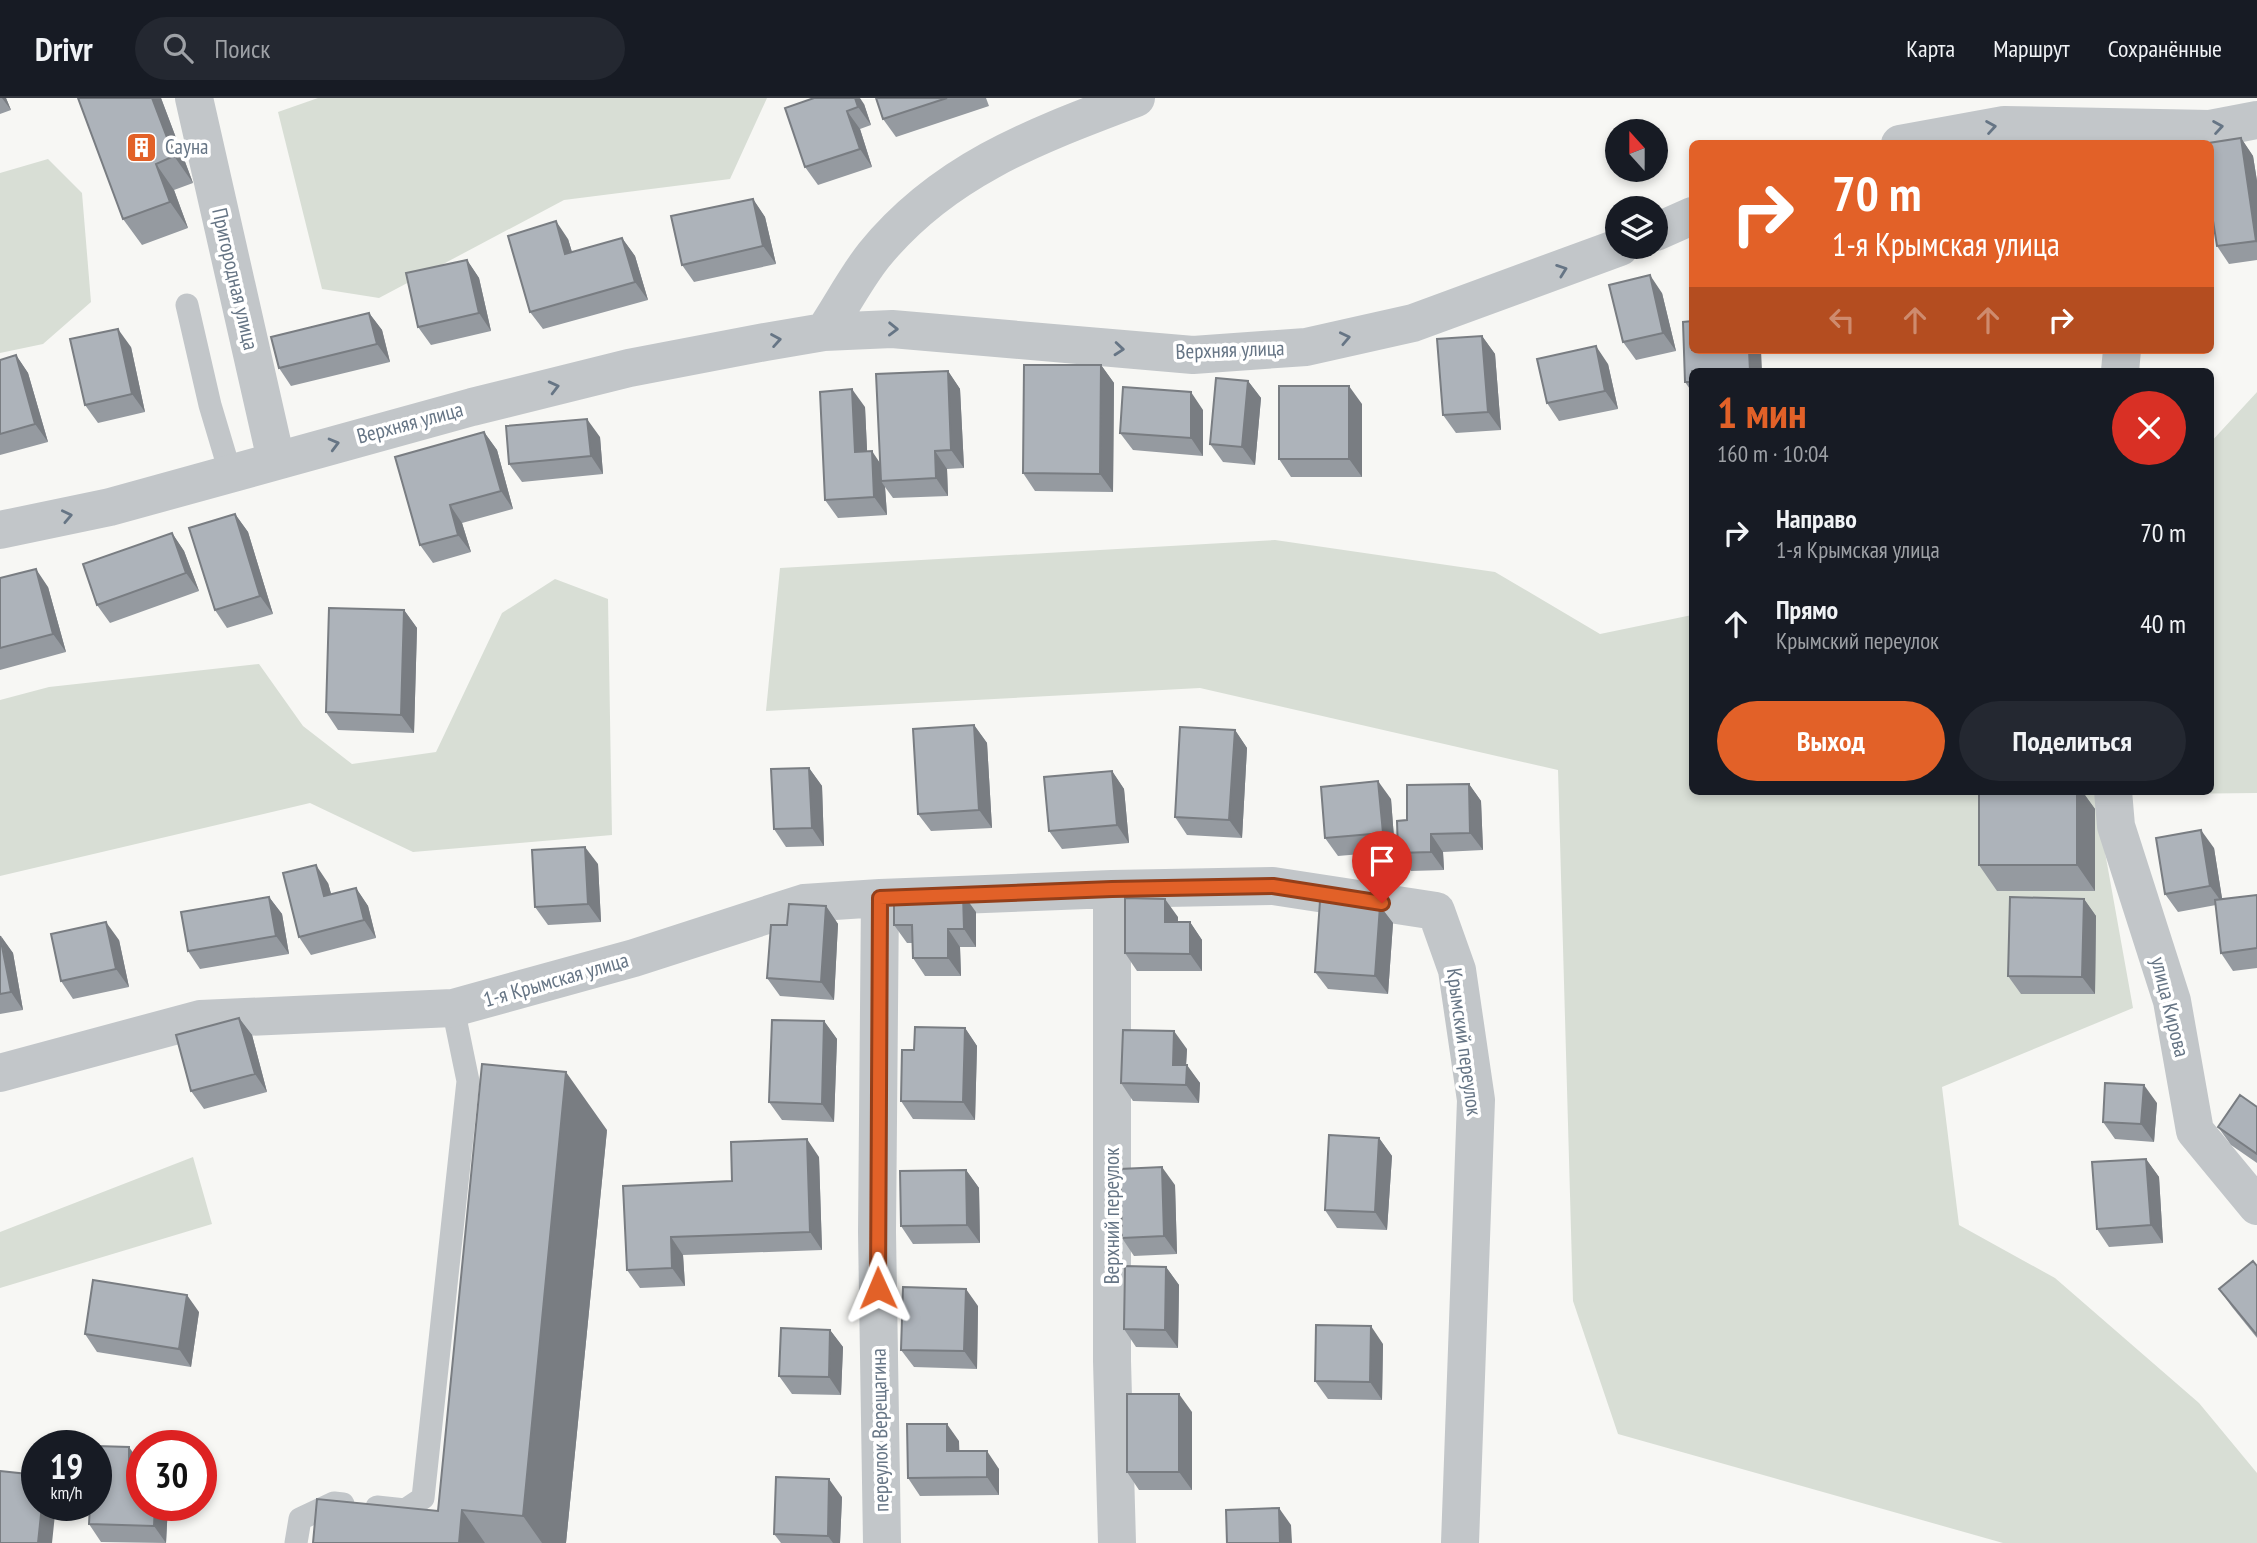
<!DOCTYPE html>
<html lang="ru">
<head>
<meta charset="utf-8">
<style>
	body { margin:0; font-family:"PT Sans Narrow",sans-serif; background:#242831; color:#f1f3f6; height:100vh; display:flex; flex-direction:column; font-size:26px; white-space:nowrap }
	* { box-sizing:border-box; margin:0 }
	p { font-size:23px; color:#9ea1a6 }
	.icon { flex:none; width:38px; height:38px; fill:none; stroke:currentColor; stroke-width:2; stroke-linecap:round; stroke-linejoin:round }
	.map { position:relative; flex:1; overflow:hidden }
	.side { position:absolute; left:1689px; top:270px; width:525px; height:427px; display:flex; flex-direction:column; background:#171b24; border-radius:10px; box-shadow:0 4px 10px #0003 }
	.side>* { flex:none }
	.top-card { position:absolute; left:1689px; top:42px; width:525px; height:214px; border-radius:10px; box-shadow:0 4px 10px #0003; background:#e26128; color:#fff; overflow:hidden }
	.needle { width:46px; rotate:339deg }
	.fabs { position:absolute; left:1605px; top:21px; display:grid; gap:14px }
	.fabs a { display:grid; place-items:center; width:63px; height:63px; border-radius:50%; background:#171b24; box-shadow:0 4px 10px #0003; font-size:35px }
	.speed { position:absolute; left:21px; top:1332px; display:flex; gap:14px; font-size:35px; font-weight:700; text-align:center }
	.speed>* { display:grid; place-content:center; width:91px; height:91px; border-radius:50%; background:#171b24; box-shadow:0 4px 10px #0003; line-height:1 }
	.speed small { font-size:18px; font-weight:400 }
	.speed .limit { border:10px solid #d22; background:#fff; color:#111 }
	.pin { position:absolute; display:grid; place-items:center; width:60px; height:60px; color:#fff; margin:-72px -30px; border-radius:50% 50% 50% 0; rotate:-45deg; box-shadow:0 0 7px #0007 }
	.pin .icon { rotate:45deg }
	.me { position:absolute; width:77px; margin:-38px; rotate:359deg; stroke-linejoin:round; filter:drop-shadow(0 0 5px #0008) }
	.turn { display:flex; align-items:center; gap:24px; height:147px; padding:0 28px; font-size:32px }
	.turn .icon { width:91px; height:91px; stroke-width:2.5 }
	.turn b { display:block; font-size:49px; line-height:60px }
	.lanes { display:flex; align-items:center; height:66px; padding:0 28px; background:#0003; justify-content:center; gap:35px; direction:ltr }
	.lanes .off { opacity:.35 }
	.round { display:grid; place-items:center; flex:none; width:74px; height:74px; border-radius:37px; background:#242831 }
	.head { display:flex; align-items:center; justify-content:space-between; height:119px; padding:0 28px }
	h1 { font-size:42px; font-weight:700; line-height:52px; color:#e26128 }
	.action { display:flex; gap:14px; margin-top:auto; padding:14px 28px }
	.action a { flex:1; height:80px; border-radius:42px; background:#e26128; color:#fff; font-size:28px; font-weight:700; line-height:80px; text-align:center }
	.action a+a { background:#242831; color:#f1f3f6 }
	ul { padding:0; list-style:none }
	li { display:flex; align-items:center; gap:21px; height:91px; padding:0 28px }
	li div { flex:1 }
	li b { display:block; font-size:26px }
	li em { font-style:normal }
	header { display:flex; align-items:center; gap:42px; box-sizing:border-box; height:98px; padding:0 35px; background:#171b24; border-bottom:2px solid #363941 }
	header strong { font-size:33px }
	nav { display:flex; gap:38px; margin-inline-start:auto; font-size:24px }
	.search { width:490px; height:63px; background:#242831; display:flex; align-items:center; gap:18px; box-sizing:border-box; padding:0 24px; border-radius:38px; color:#9ea1a6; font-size:26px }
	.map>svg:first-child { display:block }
	.green { fill:#d8ded5 }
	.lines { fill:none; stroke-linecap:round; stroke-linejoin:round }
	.service { stroke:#c2c6c9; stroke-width:23 }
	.minor { stroke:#c2c6c9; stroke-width:38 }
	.wall { fill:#959aa0 }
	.shaded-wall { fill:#797d82 }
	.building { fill:#adb3ba; stroke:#797d82; stroke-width:2 }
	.oneway { stroke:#667585 }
	.route-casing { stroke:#933f1a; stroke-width:18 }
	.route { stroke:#e26128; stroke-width:12 }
	.labels { text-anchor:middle; stroke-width:7; stroke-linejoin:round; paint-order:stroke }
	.poi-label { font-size:21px; fill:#667585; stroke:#fff; text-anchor:start }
	.street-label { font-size:21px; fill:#667585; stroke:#fff }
</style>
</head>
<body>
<header>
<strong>Drivr</strong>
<div class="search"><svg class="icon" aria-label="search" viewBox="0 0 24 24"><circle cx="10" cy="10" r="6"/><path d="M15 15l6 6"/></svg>Поиск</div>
<nav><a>Карта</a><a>Маршрут</a><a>Сохранённые</a></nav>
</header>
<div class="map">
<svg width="2257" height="1445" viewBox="0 0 2257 1445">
	<rect width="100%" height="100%" fill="#f7f7f4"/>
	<path class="green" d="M318,0H767L730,81L564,102L379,200L322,191L278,14Z
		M48,61L82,95L91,204L43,246L0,255V75Z
		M2257,294V695L2167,696L2166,693H2210V345Z
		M1275,442L1495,474L1600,536L1692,517V693H2094L2133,910L1942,989L1959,1127L2055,1180L2199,1305L2257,1375V1445H2003L1618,1336L1573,1203L1558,672L1200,590L766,613L780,470Z
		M555,481L608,501L612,737L413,754L310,705L0,778V602L49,589L259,566L303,628L352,666L436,654L502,515Z
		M193,1059L212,1126L0,1190V1134Z"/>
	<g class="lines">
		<path class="service" d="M187,207L210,307L230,374
			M377,1409L405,1412L423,1400L468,983L453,910
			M296,1445L300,1421L334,1405L343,1406"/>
		<path class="minor" d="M194,0L276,362
			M1900,46L2004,27L2210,31L2257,22
			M1656,134L1692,118
			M824,234C841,209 855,181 874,157C944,71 1036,38 1136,0
			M2120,273L2122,252
			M0,432L110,409L472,309L629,270L765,244L824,234L892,231L1193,257L1306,249L1413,225L1620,149
			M2113,693L2116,728L2172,903L2195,1033L2257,1108
			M1112,791V1263L1117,1445
			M880,800L877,1134L882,1445
			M0,975L200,921L453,910L634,860L804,805L880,800L1112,791L1273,788L1436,813L1457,872L1476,1002L1460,1445"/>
	</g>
	<path class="wall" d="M0,0H6L11,12L0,16Z
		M78,0H161L193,85L174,92L188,130L142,147L123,121Z
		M876,0H986L989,8L896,39L883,21Z
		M864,6L871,27L860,31L872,69L818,87L805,69L785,10Z
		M2241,40L2253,58L2257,83V162L2229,166L2217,148Z
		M753,101L765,119L776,166L694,184L682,167Z
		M622,140L635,158L648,202L543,231L530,214L568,141L572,154Z
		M467,162L479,180L491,233L431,247L418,229Z
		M1662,195L1676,253L1636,262L1623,244Z
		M369,215L382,232L390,264L291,288L279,270Z
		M1482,238L1495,256L1501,332L1456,335L1443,317Z
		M131,249L145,314L98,325L85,307Z
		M16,257L28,275L48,344L0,357V262Z
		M1608,266L1618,311L1559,323L1547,305Z
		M1101,267L1114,285L1113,394L1035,393L1023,375Z
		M948,273L960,291L964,370L947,371L948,398L893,400L885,389L887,417L838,420L825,402L865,309L867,353L880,365Z
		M1692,273V294L1685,284Z
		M1248,283L1261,300L1255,367L1223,364L1210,346Z
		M1362,306V379H1291L1279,361Z
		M1203,312V358L1133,352L1120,335Z
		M484,334L497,352L513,411L462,425L471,454L433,465L420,447Z
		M600,339L603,376L522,384L509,366Z
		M235,416L248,434L273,516L227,530L215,512Z
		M172,435L184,453L199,493L110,525L97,507Z
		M0,480L48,489L66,554L0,572Z
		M404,512L417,530L414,635L338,632L326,614Z
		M974,627L987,645L992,730L931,733L918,716Z
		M1235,632L1247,650L1242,740L1187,737L1175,719Z
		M809,670L822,688L824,748L786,749L774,731Z
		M1112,673L1124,691L1129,745L1062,751L1049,733Z
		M1469,686L1481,703L1483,752L1443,754L1444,772L1411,773L1398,755L1407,722Z
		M1979,693H2082L2095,711V793H1997L1979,767Z
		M1391,701L1395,753L1338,758L1325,740Z
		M2214,750L2222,801L2257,797V870L2233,873L2221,855L2216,807L2178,814L2165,796Z
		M598,766L601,824L548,827L535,809Z
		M328,785L331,796L356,790L368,808L376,840L311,857L299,839Z
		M269,799L282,816L289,856L200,871L188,853Z
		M2084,801L2096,818L2095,896H2021L2008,878Z
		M826,808L838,826L834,902L780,898L767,880L787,827Z
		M1380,808L1393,825L1388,896L1328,891L1315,874Z
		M976,814V849H960L961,878H925L913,860L912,845H907L894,827Z
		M1178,819V824H1190L1202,842V873H1137L1125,855Z
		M0,838L13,855L23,912L0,916Z
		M119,842L129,889L73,901L61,883Z
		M239,920L252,937L267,994L204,1011L191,993Z
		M824,923L837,941L834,1024L782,1022L769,1004Z
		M965,930L977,948L975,1022L913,1021L901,1003L914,952Z
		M1187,951L1186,967L1200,985L1199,1005L1133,1003L1121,985Z
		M2157,1005L2154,1044L2115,1041L2103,1024Z
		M2257,1009V1065L2231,1047L2218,1029Z
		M607,1032L566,1445H313L438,1413Z
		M1379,1040L1392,1058L1387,1132L1337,1130L1325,1112Z
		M819,1059L822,1152L683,1157L685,1188L640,1190L627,1172L732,1083Z
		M2146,1061L2159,1079L2163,1145L2109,1149L2097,1131Z
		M966,1072L979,1090L980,1145L913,1146L901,1128Z
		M1175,1087L1177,1156L1134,1158L1122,1140Z
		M2257,1168V1240L2232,1209L2219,1191Z
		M1166,1169L1179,1187L1178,1250L1136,1249L1124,1231Z
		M978,1208L977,1271L914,1269L901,1252Z
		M199,1214L191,1269L97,1254L85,1236Z
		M830,1232L843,1249L841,1297L792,1296L779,1278Z
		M1383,1246L1382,1302L1328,1301L1315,1283Z
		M1192,1314V1392H1139L1127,1374Z
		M959,1343V1353L999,1371V1397L920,1398L908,1380Z
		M842,1399L840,1445H781L774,1436Z
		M142,1407H168L166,1445L101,1444L89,1426Z"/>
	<path class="shaded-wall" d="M2,0H6L11,12Z
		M152,0H161L193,85L174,58Z
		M855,0H860L864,6L871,27L858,9Z
		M847,13L860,31L872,69L860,51Z
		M2241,40L2253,58L2257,83V145L2256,143Z
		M156,66L174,92L188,130L170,104Z
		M753,101L765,119L776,166L763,148Z
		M556,123L568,141L578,174L565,156Z
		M622,140L635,158L648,202L635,184Z
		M467,162L479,180L491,233L479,215Z
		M1650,177L1662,195L1676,253L1663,235Z
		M369,215L382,232L390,264L377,246Z
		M118,231L131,249L145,314L132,296Z
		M1482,238L1495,256L1501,332L1488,314Z
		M1596,248L1608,266L1618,311L1605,293Z
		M1749,252H1761L1762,273H1750Z
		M16,257L28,275L48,344L35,326Z
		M1101,267L1114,285L1113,394L1100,376Z
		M948,273L960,291L964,370L951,352Z
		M1248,283L1261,300L1255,367L1242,349Z
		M1349,288L1362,306V379L1349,361Z
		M852,291L865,309L868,372L855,354Z
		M1191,294L1203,312V358L1191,340Z
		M587,321L600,339L603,376L591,358Z
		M484,334L497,352L513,411L501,393Z
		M872,353L884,371L881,383L885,389L887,417L874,399Z
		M935,353L947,371L948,398L936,380Z
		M450,407L462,425L471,454L458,437Z
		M235,416L248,434L273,516L260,498Z
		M172,435L184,453L199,493L186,475Z
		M36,471L48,489L66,554L53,536Z
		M404,512L417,530L414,635L401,617Z
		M974,627L987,645L992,730L979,712Z
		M1235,632L1247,650L1242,740L1229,722Z
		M809,670L822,688L824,748L812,730Z
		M1112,673L1124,691L1129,745L1117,727Z
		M1378,683L1391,701L1395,753L1383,735Z
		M1469,686L1481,703L1483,752L1470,735Z
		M2077,693H2082L2095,711V793L2077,767Z
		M2201,732L2214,750L2223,806L2210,788Z
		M1431,736L1443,754L1444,772L1431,754Z
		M585,749L598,766L601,824L588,806Z
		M316,767L328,785L337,816L324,798Z
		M356,790L368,808L376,840L364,822Z
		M963,796L976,814V849L964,831Z
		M269,799L282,816L289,856L276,838Z
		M1165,801L1178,819L1177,842L1165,824Z
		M2084,801L2096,818L2095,896L2082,879Z
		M826,808L838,826L834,902L821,884Z
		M1380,808L1393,825L1388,896L1375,878Z
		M106,824L119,842L129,889L116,871Z
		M1190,824L1202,842V873L1190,856Z
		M948,831L960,849L961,878L948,860Z
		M1,838L13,855L23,912L11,894Z
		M239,920L252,937L267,994L255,976Z
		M824,923L837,941L834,1024L822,1006Z
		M965,930L977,948L975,1022L963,1004Z
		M1174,933L1187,951L1185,985L1173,967Z
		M1187,967L1200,985L1199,1005L1186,987Z
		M566,974L607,1032L566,1445H542L523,1418Z
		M2144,987L2157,1005L2154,1044L2141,1026Z
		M1379,1040L1392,1058L1387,1132L1375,1114Z
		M807,1041L819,1059L822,1152L810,1134Z
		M2146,1061L2159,1079L2163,1145L2151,1127Z
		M1162,1069L1175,1087L1177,1156L1164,1138Z
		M966,1072L979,1090L980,1145L967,1127Z
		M671,1139L683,1157L685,1188L672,1170Z
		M1166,1169L1179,1187L1178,1250L1165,1232Z
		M966,1191L978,1208L977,1271L964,1253Z
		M187,1197L199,1214L191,1269L179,1251Z
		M1371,1228L1383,1246L1382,1302L1370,1284Z
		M830,1232L843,1249L841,1297L829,1279Z
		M1179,1296L1192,1314V1392L1179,1374Z
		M947,1326L959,1343L960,1371L947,1353Z
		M129,1349L142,1367L141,1388L129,1370Z
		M987,1353L999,1371V1397L987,1379Z
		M829,1381L842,1399L840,1445H833L828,1438Z
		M42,1407H56L52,1445H38Z
		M155,1407H168L166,1445L154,1428Z
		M1279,1410L1291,1427L1292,1445H1280Z
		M462,1412L485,1445H459Z"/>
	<path class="building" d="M78,0H152L174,58L156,66L170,104L123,121Z
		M814,0H855L858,9L847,13L860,51L805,69L785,10Z
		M876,0H947L883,21Z
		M2241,40L2256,143L2217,148L2210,104V46H2202Z
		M753,101L763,148L682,167L671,118Z
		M556,123L565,156L622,140L635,184L530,214L508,138Z
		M467,162L479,215L418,229L406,175Z
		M1650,177L1663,235L1623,244L1609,187Z
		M369,215L377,246L279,270L271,239Z
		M1692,223V252H1749L1750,273H1692V284H1685L1683,224Z
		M118,231L132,296L85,307L70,241Z
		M1482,238L1488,314L1443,317L1437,241Z
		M1596,248L1605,293L1547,305L1537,261Z
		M16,257L35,326L0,336V262Z
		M1024,267H1101L1100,376L1023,375Z
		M948,273L951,352L935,353L936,380L881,383L876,276Z
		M1216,280L1248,283L1242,349L1210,346Z
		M1279,288H1349V361H1279Z
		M1123,289L1191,294V340L1120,335Z
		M852,291L855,354L872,353L874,399L825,402L820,294Z
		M587,321L591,358L509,366L506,328Z
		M484,334L501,393L450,407L458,437L420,447L395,359Z
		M235,416L260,498L215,512L189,430Z
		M172,435L186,475L97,507L83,466Z
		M36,471L53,536L0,550V480Z
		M329,510L404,512L401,617L326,614Z
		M974,627L979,712L918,716L913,631Z
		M1180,629L1235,632L1229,722L1175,719Z
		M809,670L812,730L774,731L771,671Z
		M1112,673L1117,727L1049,733L1044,679Z
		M1378,683L1383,735L1325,740L1321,689Z
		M1469,686L1470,735L1431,736V754L1398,755L1397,723L1407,722V687Z
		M1979,693H2077V767H1979Z
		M2201,732L2210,788L2165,796L2156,740Z
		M585,749L588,806L535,809L532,752Z
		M316,767L324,798L356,790L364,822L299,839L283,775Z
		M963,796L964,831H948V860H913L912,827H894V797Z
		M2257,797V850L2221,855L2215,802Z
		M269,799L276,838L188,853L181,814Z
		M2010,799L2084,801L2082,879L2008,878Z
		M1125,800L1165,801V824H1190V856L1125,855Z
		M1320,803L1380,808L1375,878L1315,874Z
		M789,806L826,808L821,884L767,880L771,827H787Z
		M106,824L116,871L61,883L51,836Z
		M0,838L11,894L0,896Z
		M239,920L255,976L191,993L176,937Z
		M772,922L824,923L822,1006L769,1004Z
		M915,929L965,930L963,1004L901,1003L902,952H914Z
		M1123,932L1174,933L1173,967H1187L1186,987L1121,985Z
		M482,966L566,974L523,1418L462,1412L459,1445H313L317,1401L438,1413Z
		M2105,985L2144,987L2141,1026L2103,1024Z
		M2240,997L2257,1009V1056L2218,1029Z
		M1329,1037L1379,1040L1375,1114L1325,1112Z
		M807,1041L810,1134L671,1139L672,1170L627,1172L623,1088L732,1083L731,1044Z
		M2146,1061L2151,1127L2097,1131L2092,1064Z
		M1162,1069L1164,1138L1122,1140L1120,1071Z
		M966,1072L967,1127L901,1128L900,1073Z
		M2253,1163L2257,1168V1237L2219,1191Z
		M1125,1168L1166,1169L1165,1232L1124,1231Z
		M93,1182L187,1197L179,1251L85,1236Z
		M903,1189L966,1191L964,1253L901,1252Z
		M1316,1227L1371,1228L1370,1284L1315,1283Z
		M781,1230L830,1232L829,1279L779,1278Z
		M1127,1296H1179V1374H1127Z
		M907,1326H947V1353H987V1379L908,1380Z
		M96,1348L129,1349V1370L142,1371V1407H155L154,1428L89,1426L90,1407H96Z
		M0,1373L37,1377V1407H42L38,1445H0Z
		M776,1379L829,1381L828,1438L774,1436Z
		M1279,1410L1280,1445H1227L1226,1412Z"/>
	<defs><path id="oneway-chevron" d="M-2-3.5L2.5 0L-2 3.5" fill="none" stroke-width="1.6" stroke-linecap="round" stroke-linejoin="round" transform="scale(1.75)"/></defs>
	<g class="oneway">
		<use href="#oneway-chevron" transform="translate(1991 29) rotate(-9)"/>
		<use href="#oneway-chevron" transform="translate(2218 29) rotate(-9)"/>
		<use href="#oneway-chevron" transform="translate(1562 172) rotate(-20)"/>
		<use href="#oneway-chevron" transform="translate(893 231) rotate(1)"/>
		<use href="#oneway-chevron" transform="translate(1345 240) rotate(-12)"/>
		<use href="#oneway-chevron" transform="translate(776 242) rotate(-10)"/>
		<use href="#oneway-chevron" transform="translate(1119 251) rotate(5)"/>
		<use href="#oneway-chevron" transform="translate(554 289) rotate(-14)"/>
		<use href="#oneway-chevron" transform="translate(334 346) rotate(-15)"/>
		<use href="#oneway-chevron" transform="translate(67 418) rotate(-12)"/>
	</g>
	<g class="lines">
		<defs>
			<path id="route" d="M878,1190L880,800L1112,791L1273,788L1382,805"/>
		</defs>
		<use href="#route" class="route-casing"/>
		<use href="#route" class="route"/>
	</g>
	<defs>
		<symbol id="building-square" viewBox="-11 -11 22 22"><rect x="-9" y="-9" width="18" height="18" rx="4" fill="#e26128" stroke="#fff"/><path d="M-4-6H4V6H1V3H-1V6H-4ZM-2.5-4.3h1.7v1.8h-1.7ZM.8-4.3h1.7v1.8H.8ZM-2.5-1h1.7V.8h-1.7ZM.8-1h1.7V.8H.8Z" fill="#fff"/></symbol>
	</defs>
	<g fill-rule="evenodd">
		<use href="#building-square" x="124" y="32" width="35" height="35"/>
	</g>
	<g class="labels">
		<g class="poi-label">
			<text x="165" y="56">Сауна</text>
		</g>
		<g class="street-label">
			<text transform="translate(235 181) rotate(77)" y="7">Пригородная улица</text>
			<text transform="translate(1230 252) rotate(-2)" y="7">Верхняя улица</text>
			<text transform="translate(410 325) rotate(-15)" y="7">Верхняя улица</text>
			<text transform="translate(556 882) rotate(-16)" y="7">1-я Крымская улица</text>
			<text transform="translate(2170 909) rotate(76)" y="7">улица Кирова</text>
			<text transform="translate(1464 944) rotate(82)" y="7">Крымский переулок</text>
			<text transform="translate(1112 1118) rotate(-90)" y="7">Верхний переулок</text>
			<text transform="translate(880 1332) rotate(-91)" y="7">переулок Верещагина</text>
		</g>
	</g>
</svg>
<div class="fabs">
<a><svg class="needle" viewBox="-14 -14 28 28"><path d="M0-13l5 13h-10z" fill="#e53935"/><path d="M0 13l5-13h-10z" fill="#9ea1a6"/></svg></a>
<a><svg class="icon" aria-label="layers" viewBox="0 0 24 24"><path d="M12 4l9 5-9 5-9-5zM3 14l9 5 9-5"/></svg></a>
</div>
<div class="speed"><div>19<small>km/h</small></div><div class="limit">30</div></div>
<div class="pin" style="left:1382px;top:805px;background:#d93025"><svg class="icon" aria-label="arrive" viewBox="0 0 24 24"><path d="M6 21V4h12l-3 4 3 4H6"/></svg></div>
<svg class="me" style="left:878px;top:1190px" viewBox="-20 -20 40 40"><path d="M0-17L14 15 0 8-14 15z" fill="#e26128" stroke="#fff" stroke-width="4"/></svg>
<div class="top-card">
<div class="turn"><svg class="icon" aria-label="right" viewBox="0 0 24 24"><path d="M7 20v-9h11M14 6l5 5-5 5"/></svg><div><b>70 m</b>1-я Крымская улица</div></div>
<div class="lanes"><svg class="icon off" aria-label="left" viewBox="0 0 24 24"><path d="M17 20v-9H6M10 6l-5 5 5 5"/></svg><svg class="icon off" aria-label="ahead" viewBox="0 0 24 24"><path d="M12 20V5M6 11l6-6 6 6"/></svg><svg class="icon off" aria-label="ahead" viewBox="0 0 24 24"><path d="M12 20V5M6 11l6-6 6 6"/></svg><svg class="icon" aria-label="right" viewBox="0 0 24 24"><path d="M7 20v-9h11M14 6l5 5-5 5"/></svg></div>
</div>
<section class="side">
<div class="head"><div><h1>1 мин</h1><p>160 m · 10:04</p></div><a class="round" style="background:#d93025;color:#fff"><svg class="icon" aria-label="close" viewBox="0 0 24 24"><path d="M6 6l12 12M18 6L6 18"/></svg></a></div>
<ul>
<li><svg class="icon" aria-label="right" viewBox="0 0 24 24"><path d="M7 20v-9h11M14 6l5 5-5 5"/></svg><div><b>Направо</b><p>1-я Крымская улица</p></div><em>70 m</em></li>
<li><svg class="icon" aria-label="ahead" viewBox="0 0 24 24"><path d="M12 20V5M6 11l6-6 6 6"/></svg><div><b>Прямо</b><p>Крымский переулок</p></div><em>40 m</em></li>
</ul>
<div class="action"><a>Выход</a><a>Поделиться</a></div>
</section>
</div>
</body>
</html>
